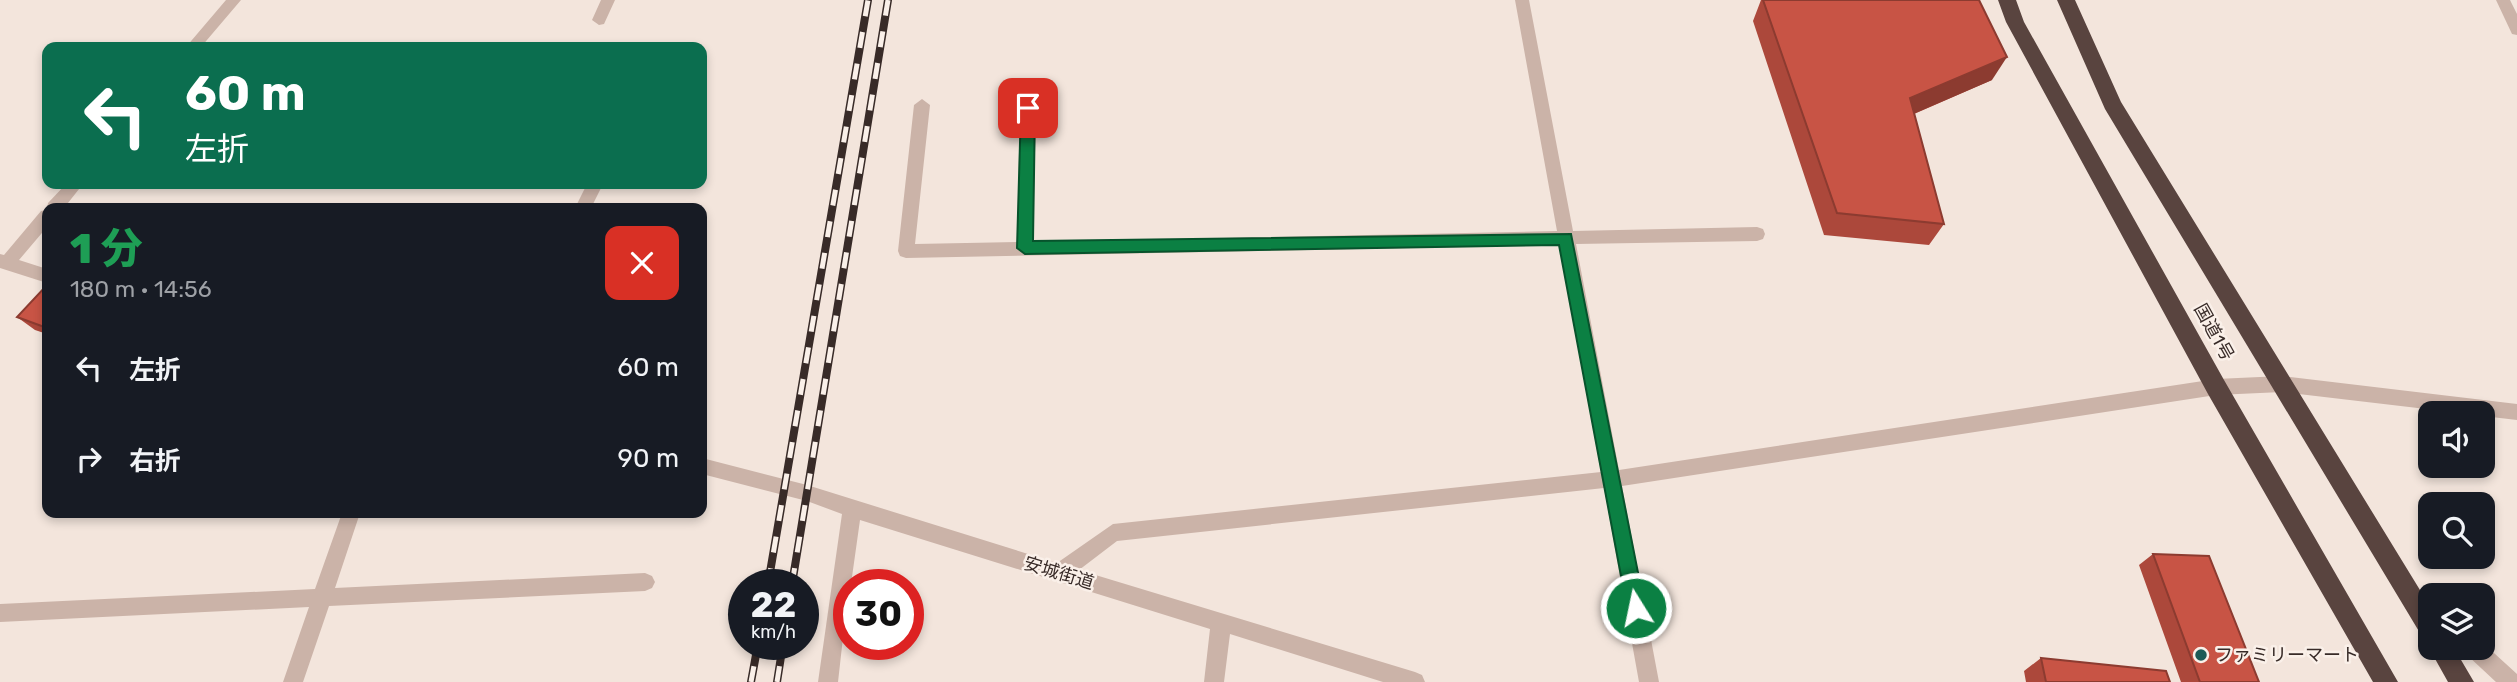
<!DOCTYPE html>
<html lang="ja">
<head>
<meta charset="utf-8">
<style>
	body { margin:0; font-family:Rubik,"Noto Sans JP",sans-serif; background:#20242c; color:#f1f3f6; height:100vh; display:flex; flex-direction:column; font-size:26px; white-space:nowrap }
	* { box-sizing:border-box; margin:0 }
	p { font-size:23px; color:#9ea1a6 }
	.icon { flex:none; width:38px; height:38px; fill:none; stroke:currentColor; stroke-width:2; stroke-linecap:round; stroke-linejoin:round }
	.map { position:relative; flex:1; overflow:hidden }
	.panel { position:absolute; left:42px; top:203px; width:665px; height:315px; display:flex; flex-direction:column; background:#171b24; border-radius:14px; box-shadow:0 4px 10px #0003 }
	.panel>* { flex:none }
	.banner { position:absolute; left:42px; top:42px; width:665px; height:147px; border-radius:14px; box-shadow:0 4px 10px #0003; background:#0b6e4f; color:#fff; overflow:hidden }
	.tools { position:absolute; left:2418px; top:401px; display:grid; gap:14px }
	.tools a { display:grid; place-items:center; width:77px; height:77px; border-radius:14px; background:#171b24; box-shadow:0 4px 10px #0003; font-size:35px }
	.speed { position:absolute; left:728px; top:569px; display:flex; gap:14px; font-size:35px; font-weight:700; text-align:center }
	.speed>* { display:grid; place-content:center; width:91px; height:91px; border-radius:50%; background:#171b24; box-shadow:0 4px 10px #0003; line-height:1 }
	.speed small { font-size:18px; font-weight:400 }
	.speed .limit { border:10px solid #d22; background:#fff; color:#111 }
	.pin { position:absolute; display:grid; place-items:center; width:60px; height:60px; color:#fff; margin:-30px; border-radius:14px; box-shadow:0 4px 10px #0006 }
	.me { position:absolute; width:77px; margin:-38px; rotate:350deg; stroke-linejoin:round; filter:drop-shadow(0 0 5px #0008) }
	.turn { display:flex; align-items:center; gap:24px; height:147px; padding:0 28px; font-size:32px }
	.turn .icon { width:91px; height:91px; stroke-width:2.5 }
	.turn b { display:block; font-size:49px; line-height:60px }
	.round { display:grid; place-items:center; flex:none; width:74px; height:74px; border-radius:14px; background:#20242c }
	.head { display:flex; align-items:center; justify-content:space-between; height:119px; padding:0 28px }
	h1 { font-size:42px; font-weight:800; line-height:52px; color:#1e9e55 }
	ul { padding:0; list-style:none }
	li { display:flex; align-items:center; gap:21px; height:91px; padding:0 28px }
	li div { flex:1 }
	li b { display:block; font-size:26px }
	li em { font-style:normal }
	.map>svg:first-child { display:block }
	.lines { fill:none; stroke-linecap:round; stroke-linejoin:round }
	.minor { fill:#cbb3a8; fill-rule:evenodd }
	.highway { fill:#59443f; fill-rule:evenodd }
	.rail-casing { stroke:#382b28; stroke-width:8 }
	.rail { stroke:#faf0e9; stroke-width:5; stroke-dasharray:16; stroke-linecap:butt }
	.wall { fill:#ac483b }
	.shaded-wall { fill:#8c3b30 }
	.building { fill:#c85445; stroke:#8c3b30; stroke-width:2 }
	.route { fill:#0b8043; stroke:#07532c; stroke-width:2 }
	.poi-dot { fill:#1d5a56; stroke:#faf0e9; stroke-width:2.5 }
	.labels { text-anchor:middle; stroke-width:5; stroke-linejoin:round; paint-order:stroke }
	.street-label { font-size:18px; fill:#382b28; stroke:#faf0e9 }
	.poi-label { font-size:18px; fill:#382b28; stroke:#faf0e9; text-anchor:start }
</style>
</head>
<body>
<div class="map">
<svg width="2517" height="682" viewBox="0 0 2517 682">
	<rect width="100%" height="100%" fill="#f3e5dc"/>
	<g class="lines">
		<path class="minor" d="M226,0H241L201,47H186Z
			M601,0H615L604,24L599,25L592,20Z
			M1515,0H1529L1573,231L1757,227L1763,229L1765,234L1763,239L1757,241L1576,244L1619,470L2216,379L2282,376L2517,404V420L2483,416V413H2460L2282,392L2216,395L1622,486L1659,682H1639L1604,488L1117,541L1079,570L1415,672L1422,675L1425,682H1383L1230,634L1224,682H1204L1210,629L860,520L851,584H849L838,682H818L842,514L807,501L702,474V458L807,485L1057,563L1113,524L1601,472L1559,245L906,258L900,256L898,251L914,105L922,99L930,105L915,244L1017,242L1020,108L1028,102L1036,108L1033,242L1557,231Z
			M2496,0H2510L2517,14V35L2512,34Z
			M66,184H83L64,208H47V227L19,260L47,269V283L0,268V254L4,255L41,211L47,210L48,203Z
			M587,184H603L591,208H575Z
			M342,513H360L335,588L645,573L652,576L655,582L652,588L645,591L329,606L303,682H283L309,607L0,622V604L315,589Z
			M2483,643L2517,674V682H2496L2467,655L2464,648H2483Z"/>
		<path class="highway" d="M1998,0H2016L2024,22L2224,380L2398,682H2373L2208,394L2006,22Z
			M2057,0H2075L2121,102L2431,608V641L2423,638L2105,109Z
			M2431,644V648H2454L2474,682H2448L2429,648Z"/>
		<defs>
			<path id="rail" d="M768,584L868,0
				M792,584L888,0
				M751,682L758,644
				M777,682L783,644"/>
		</defs>
		<use href="#rail" class="rail-casing"/>
		<use href="#rail" class="rail"/>
	</g>
	<path class="wall" d="M1761,0H1979L1992,80L1914,114L1944,224L1929,245L1824,235L1753,21Z
		M47,285V334L35,330L17,317Z
		M2153,554L2259,682H2181L2139,565Z
		M2041,658L2170,682H2026L2024,671Z"/>
	<path class="shaded-wall" d="M2007,57L1992,80L1897,121L1910,98Z"/>
	<path class="building" d="M1763,0H1979L2007,57L1910,98L1944,224L1837,213Z
		M47,285V328L17,317Z
		M2153,554L2209,556L2259,682H2200Z
		M2041,658L2166,671L2170,682H2046Z"/>
	<path class="route" d="M1028,102L1035,108L1033,241L1571,234L1645,608L1642,614L1636,617L1630,614L1627,608L1559,245L1025,254L1017,248L1021,108Z"/>
	<circle class="poi-dot" cx="2201" cy="655" r="7"/>
	<g class="labels">
		<g class="street-label">
			<text transform="translate(2214 332) rotate(61)" y="6">国道1号</text>
			<text transform="translate(1059 573) rotate(17)" y="6">安城街道</text>
		</g>
		<g class="poi-label">
			<text x="2215" y="661">ファミリーマート</text>
		</g>
	</g>
</svg>
<div class="tools">
<a><svg class="icon" aria-label="sound" viewBox="0 0 24 24"><path d="M4 9h4l5-4v14l-5-4H4zM17 9q2 3 0 6"/></svg></a>
<a><svg class="icon" aria-label="search" viewBox="0 0 24 24"><circle cx="10" cy="10" r="6"/><path d="M15 15l6 6"/></svg></a>
<a><svg class="icon" aria-label="layers" viewBox="0 0 24 24"><path d="M12 4l9 5-9 5-9-5zM3 14l9 5 9-5"/></svg></a>
</div>
<div class="speed"><div>22<small>km/h</small></div><div class="limit">30</div></div>
<div class="pin" style="left:1028px;top:108px;background:#d93025"><svg class="icon" aria-label="arrive" viewBox="0 0 24 24"><path d="M6 21V4h12l-3 4 3 4H6"/></svg></div>
<svg class="me" style="left:1636px;top:608px" viewBox="-20 -20 40 40"><circle r="17" fill="#0b8043" stroke="#fff" stroke-width="3"/><path d="M0-11L8 9 0 5-8 9z" fill="#fff"/></svg>
<div class="banner">
<div class="turn"><svg class="icon" aria-label="left" viewBox="0 0 24 24"><path d="M17 20v-9H6M10 6l-5 5 5 5"/></svg><div><b>60 m</b>左折</div></div>
</div>
<section class="panel">
<div class="head"><div><h1>1 分</h1><p>180 m · 14:56</p></div><a class="round" style="background:#d93025;color:#fff"><svg class="icon" aria-label="close" viewBox="0 0 24 24"><path d="M6 6l12 12M18 6L6 18"/></svg></a></div>
<ul>
<li><svg class="icon" aria-label="left" viewBox="0 0 24 24"><path d="M17 20v-9H6M10 6l-5 5 5 5"/></svg><div><b>左折</b></div><em>60 m</em></li>
<li><svg class="icon" aria-label="right" viewBox="0 0 24 24"><path d="M7 20v-9h11M14 6l5 5-5 5"/></svg><div><b>右折</b></div><em>90 m</em></li>
</ul>
</section>
</div>
</body>
</html>
